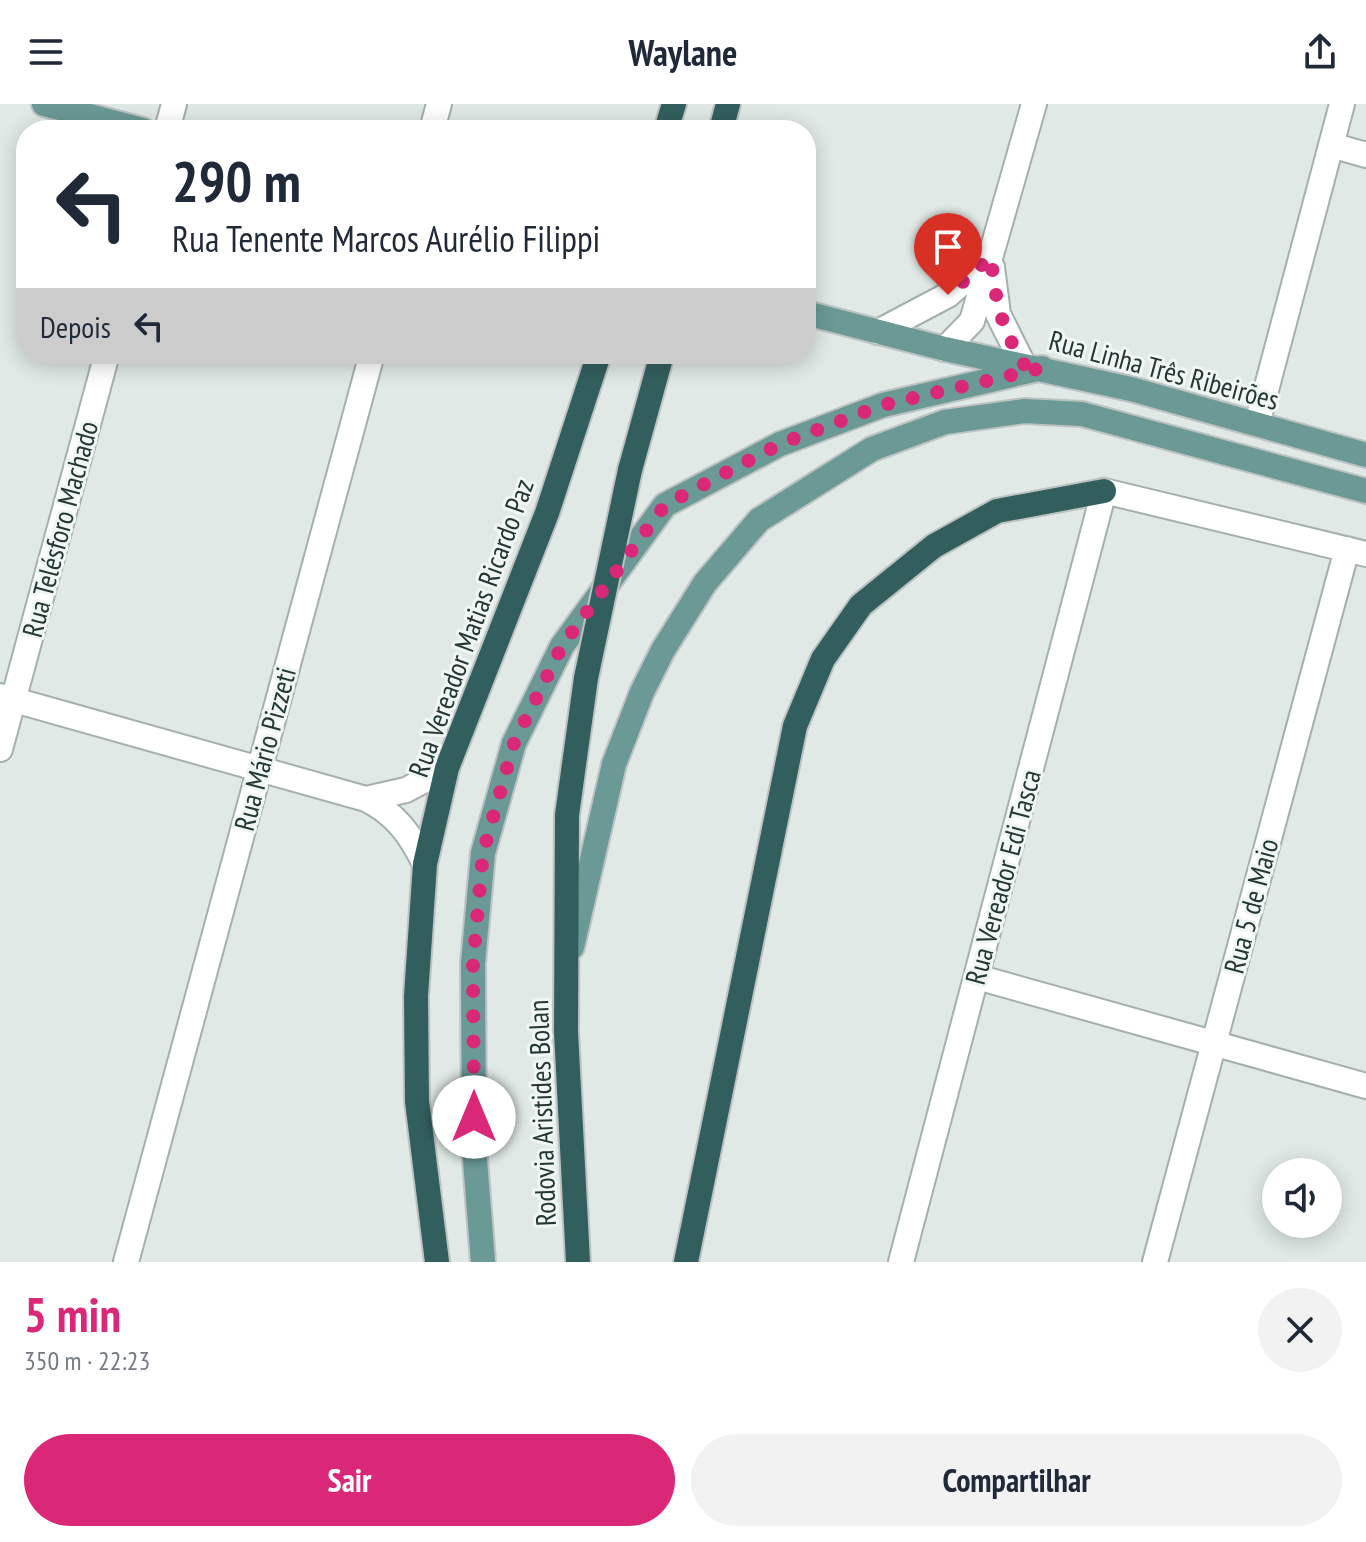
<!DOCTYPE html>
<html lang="pt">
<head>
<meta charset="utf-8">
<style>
	body { margin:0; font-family:"PT Sans Narrow",sans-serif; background:#f2f2f3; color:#1f2937; height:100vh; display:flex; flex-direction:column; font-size:30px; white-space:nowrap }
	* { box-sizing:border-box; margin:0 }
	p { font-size:26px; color:#747a83 }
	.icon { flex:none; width:44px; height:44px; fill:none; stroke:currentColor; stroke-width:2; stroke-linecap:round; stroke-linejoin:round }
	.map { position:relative; height:1158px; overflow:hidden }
	.drawer { display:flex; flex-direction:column; background:#fff; flex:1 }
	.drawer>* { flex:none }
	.guide { position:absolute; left:16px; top:16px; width:800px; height:244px; border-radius:32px; box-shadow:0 4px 20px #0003; background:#fff; color:#1f2937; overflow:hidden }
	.buttons { position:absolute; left:1262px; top:1054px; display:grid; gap:16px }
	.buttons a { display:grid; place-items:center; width:80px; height:80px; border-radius:50%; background:#fff; box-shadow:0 4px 20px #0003; font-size:40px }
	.pin { position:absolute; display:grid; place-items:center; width:68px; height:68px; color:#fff; margin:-82px -34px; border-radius:50% 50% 50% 0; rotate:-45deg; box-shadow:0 0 8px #0007 }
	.pin .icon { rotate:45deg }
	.me { position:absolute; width:88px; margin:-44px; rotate:0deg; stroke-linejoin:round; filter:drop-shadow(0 0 6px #0008) }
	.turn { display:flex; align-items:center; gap:28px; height:168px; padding:0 24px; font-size:36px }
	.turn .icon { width:104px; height:104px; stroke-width:2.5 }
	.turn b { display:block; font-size:56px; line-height:68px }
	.then { display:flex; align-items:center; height:76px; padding:0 24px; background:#0003; gap:16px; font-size:30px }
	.round { display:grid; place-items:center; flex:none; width:84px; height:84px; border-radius:42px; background:#f2f2f3 }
	.summary { display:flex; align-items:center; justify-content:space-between; height:136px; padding:0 24px }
	h1 { font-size:48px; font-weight:700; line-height:60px; color:#db2777 }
	.action { display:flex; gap:16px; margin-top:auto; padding:16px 24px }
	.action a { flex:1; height:92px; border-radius:48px; background:#db2777; color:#fff; font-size:32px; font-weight:700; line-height:92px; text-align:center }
	.action a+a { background:#f2f2f3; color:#1f2937 }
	header { display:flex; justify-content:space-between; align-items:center; height:104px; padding:0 24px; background:#fff; font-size:36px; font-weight:700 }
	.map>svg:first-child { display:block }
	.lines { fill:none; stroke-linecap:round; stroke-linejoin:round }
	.minor-casing { stroke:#a4b0ad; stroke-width:28 }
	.major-casing { stroke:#bdc3c2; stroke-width:28 }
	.highway-casing { stroke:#bdc3c2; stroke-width:28 }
	.minor { stroke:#fff; stroke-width:24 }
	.major { stroke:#6a9996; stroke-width:24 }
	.highway { stroke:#325f5e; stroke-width:24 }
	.highway-bridge-casing { stroke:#bdc3c2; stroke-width:28; stroke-linecap:butt }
	.highway-bridge { stroke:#325f5e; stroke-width:24 }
	.route { stroke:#db2777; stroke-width:14; stroke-dasharray:0 25.2 }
	.labels { text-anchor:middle; stroke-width:6; stroke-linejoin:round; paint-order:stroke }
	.street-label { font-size:28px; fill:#233735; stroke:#eff6f4 }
</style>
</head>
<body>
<header><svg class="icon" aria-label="menu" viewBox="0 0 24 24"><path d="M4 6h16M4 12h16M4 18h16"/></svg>Waylane<svg class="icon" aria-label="share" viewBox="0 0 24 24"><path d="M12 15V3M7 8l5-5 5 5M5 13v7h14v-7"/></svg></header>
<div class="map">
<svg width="1366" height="1158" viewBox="0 0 1366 1158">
	<rect width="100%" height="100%" fill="#e0e9e6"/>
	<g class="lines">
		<defs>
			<path id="minor" d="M167,26L174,0
				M432,26L439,0
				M1331,41L1366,51
				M992,163L998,210L1023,260
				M878,228L948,191L989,155
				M945,245L972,217L1034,0
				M1257,320L1342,0
				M0,592L366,695C396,710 410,730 425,760
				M0,645L107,250
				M366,695L406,686L447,664
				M977,873L1366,982
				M126,1158L372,250
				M901,1158L1104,387L1366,450
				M1155,1158L1347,445"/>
			<path id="major" d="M44,0L143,26
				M806,209L945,245L1131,285L1366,351
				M572,843L614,660L642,588L663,546L705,479L759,416L872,345L945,318L1024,307L1082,310L1366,387
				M483,1158L474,1043L473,859L483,749L514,639L562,542L665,401L780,340L883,301L1042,264"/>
			<path id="highway" d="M666,26L674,0
				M721,26L728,0
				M630,366L662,250
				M437,1158L417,997L416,892L425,760L447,664L547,409L599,250
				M578,1158L566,928L567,711L586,574
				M686,1158L795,622L823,555L861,501L934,442L997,407L1104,387"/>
		</defs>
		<use href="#minor" class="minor-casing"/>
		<use href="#major" class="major-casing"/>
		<use href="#highway" class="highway-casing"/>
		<use href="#minor" class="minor"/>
		<use href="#major" class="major"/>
		<use href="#highway" class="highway"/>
		<defs>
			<path id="highway-bridge" d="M586,574L630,366"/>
		</defs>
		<use href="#highway-bridge" class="highway-bridge-casing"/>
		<use href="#highway-bridge" class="highway-bridge"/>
	</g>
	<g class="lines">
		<path class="route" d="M474,1013L473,859L483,749L514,639L562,542L665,401L780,340L883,301L1042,264L1023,260C1000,219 996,200 991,153L948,191"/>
	</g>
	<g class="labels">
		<g class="street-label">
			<text transform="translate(1164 266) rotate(15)" y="10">Rua Linha Três Ribeirões</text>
			<text transform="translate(60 425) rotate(-75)" y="10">Rua Telésforo Machado</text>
			<text transform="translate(471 524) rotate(-70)" y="10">Rua Vereador Matias Ricardo Paz</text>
			<text transform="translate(265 645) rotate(-75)" y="10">Rua Mário Pizzeti</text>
			<text transform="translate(1003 773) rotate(-75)" y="10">Rua Vereador Edi Tasca</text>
			<text transform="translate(1251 802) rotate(-75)" y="10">Rua 5 de Maio</text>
			<text transform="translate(542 1009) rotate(-92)" y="10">Rodovia Aristides Bolan</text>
		</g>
	</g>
</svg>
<div class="buttons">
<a><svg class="icon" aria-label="sound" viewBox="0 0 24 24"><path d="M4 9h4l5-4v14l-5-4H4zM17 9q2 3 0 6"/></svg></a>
</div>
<div class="pin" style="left:948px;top:191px;background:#d93025"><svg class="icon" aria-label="arrive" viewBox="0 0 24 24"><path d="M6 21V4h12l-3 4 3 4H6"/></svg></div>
<svg class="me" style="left:474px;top:1013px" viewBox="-20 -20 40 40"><circle r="19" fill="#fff"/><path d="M0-13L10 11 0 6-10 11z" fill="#db2777"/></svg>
<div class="guide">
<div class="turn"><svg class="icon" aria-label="left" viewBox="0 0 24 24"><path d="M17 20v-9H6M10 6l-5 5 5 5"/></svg><div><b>290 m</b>Rua Tenente Marcos Aurélio Filippi</div></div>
<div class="then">Depois<svg class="icon" aria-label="left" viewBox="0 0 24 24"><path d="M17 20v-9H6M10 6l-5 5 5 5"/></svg></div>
</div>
</div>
<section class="drawer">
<div class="summary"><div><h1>5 min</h1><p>350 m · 22:23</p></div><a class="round"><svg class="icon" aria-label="close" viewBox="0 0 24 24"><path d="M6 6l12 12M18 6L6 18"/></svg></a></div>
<div class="action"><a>Sair</a><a>Compartilhar</a></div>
</section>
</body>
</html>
